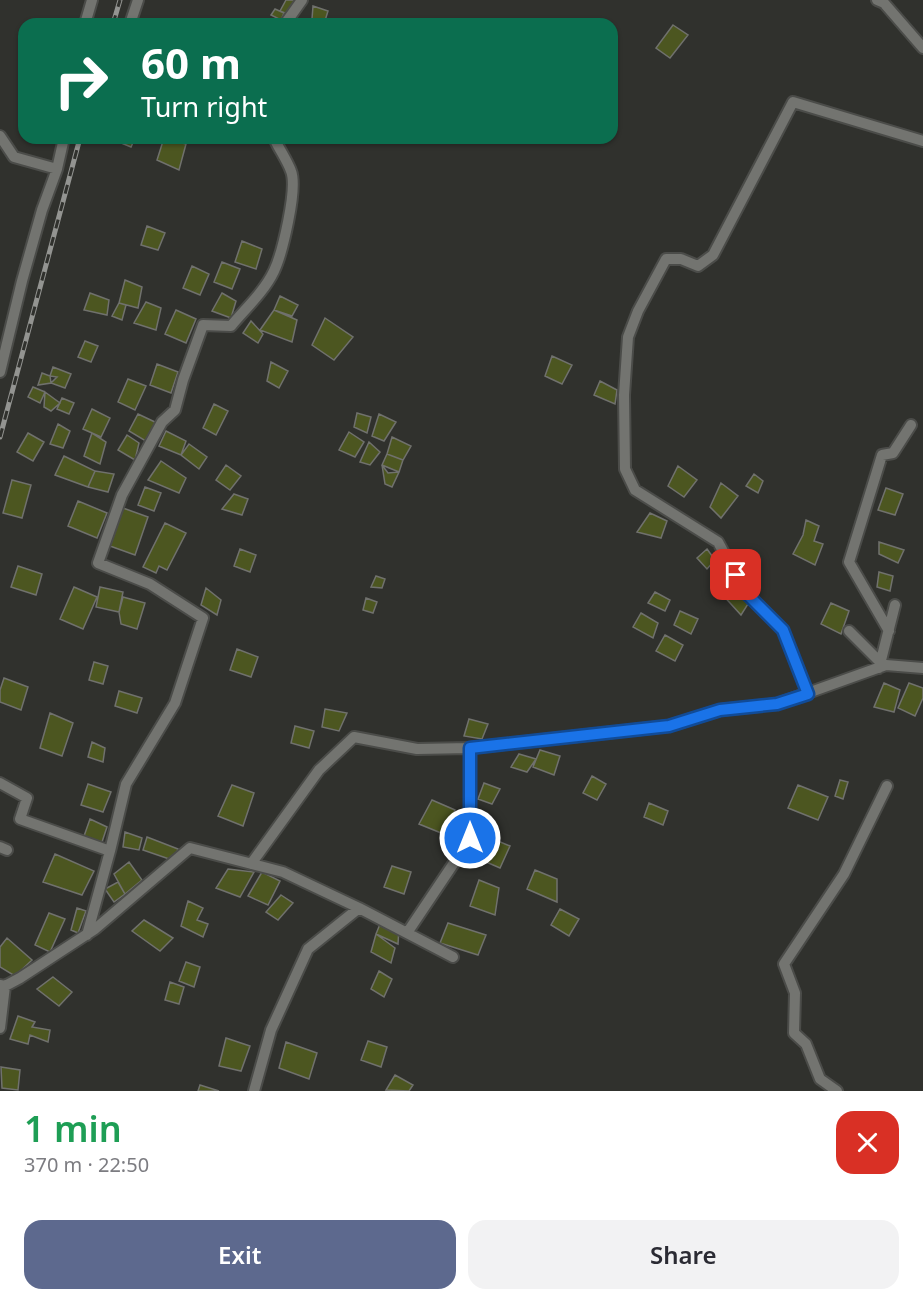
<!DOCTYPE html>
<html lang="en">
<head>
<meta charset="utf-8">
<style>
	body { margin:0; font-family:"Noto Sans",sans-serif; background:#f2f2f3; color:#2b2b33; height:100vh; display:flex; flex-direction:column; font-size:22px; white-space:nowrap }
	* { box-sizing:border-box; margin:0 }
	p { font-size:20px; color:#7c7c81 }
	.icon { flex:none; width:33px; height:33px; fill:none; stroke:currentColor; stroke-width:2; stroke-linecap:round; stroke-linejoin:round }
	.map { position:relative; height:1091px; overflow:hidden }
	.details { display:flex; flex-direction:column; background:#fff; flex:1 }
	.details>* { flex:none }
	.top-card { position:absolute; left:18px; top:18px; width:600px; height:126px; border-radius:18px; box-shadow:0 2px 4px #0004; background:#0b6e4f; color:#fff; overflow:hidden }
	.pin { position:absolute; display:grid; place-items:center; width:51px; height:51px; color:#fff; margin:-26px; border-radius:12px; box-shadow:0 3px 9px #0006 }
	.me { position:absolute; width:66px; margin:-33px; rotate:0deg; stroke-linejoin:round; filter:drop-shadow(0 0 4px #0008) }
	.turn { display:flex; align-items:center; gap:21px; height:126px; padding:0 24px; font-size:27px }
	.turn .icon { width:78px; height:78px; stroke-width:2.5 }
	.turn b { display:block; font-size:42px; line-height:51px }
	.round { display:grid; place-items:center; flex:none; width:63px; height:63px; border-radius:18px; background:#f2f2f3 }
	.summary { display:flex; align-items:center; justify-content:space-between; height:102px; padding:0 24px }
	h1 { font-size:36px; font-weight:600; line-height:45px; color:#1e9e55 }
	.button { display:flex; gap:12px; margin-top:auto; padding:12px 24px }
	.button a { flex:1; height:69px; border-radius:18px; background:#5d698e; color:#fff; font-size:24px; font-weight:600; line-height:69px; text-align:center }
	.button a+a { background:#f2f2f3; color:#2b2b33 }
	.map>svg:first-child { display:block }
	.building { fill:#4c5620; stroke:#70716d; stroke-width:1.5 }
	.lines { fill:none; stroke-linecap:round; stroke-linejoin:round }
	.minor-casing { stroke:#4b4c49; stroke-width:14 }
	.minor { stroke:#737470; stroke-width:10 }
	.rail-casing { stroke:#939491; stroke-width:5 }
	.rail { stroke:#30312d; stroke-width:3; stroke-dasharray:9; stroke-linecap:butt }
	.route-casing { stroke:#114b97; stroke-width:15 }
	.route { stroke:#1a73e8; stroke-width:10 }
</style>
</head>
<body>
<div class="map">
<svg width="923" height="1091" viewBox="0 0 923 1091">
	<rect width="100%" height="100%" fill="#30312d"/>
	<path class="building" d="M286,0H296L290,15L280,11Z
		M313,6L328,11L324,24L312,19Z
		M275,9L284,13L281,20L271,15Z
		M673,25L688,35L670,58L656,48Z
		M115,138H135L131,147L114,140Z
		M164,138L186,144L179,170L157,160Z
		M147,226L165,233L158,250L141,245Z
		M242,241L262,249L256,269L235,262Z
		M222,262L240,269L232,289L214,282Z
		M192,266L209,274L200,295L183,288Z
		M125,280L142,287L138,308L119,303Z
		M90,293L109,300L107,315L84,310Z
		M222,293L236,301L231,318L212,311Z
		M280,296L298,305L292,316L274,310Z
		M146,302L161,308L156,330L134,323Z
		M119,303L126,305L122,320L112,316Z
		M176,310L196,319L186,343L165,334Z
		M274,310L297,320L292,342L260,330Z
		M325,318L353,337L334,360L312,345Z
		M251,321L263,334L258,343L243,333Z
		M85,341L98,346L91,362L78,357Z
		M552,356L572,365L562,384L545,376Z
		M271,362L288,371L279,388L267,381Z
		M157,364L178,372L171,393L150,385Z
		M53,367L71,374L65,388L51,383L57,377L50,376Z
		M42,373L50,376L51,383L38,385Z
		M128,379L146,386L135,410L118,402Z
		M600,381L617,390L615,404L594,395Z
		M33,387L45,392L40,403L28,397Z
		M45,392L60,403L51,411L44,407Z
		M62,398L74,403L69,414L57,409Z
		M214,404L228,411L216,435L203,428Z
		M92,409L110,418L101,437L83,429Z
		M357,413L371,417L367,433L354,427Z
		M138,414L157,423L149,443L129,431Z
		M379,414L396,422L384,441L372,436Z
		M58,424L70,431L63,448L50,444Z
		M166,431L186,441L181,455L159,446Z
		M349,432L364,442L355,457L339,450Z
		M28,433L44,442L33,461L17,452Z
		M92,433L106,442L100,464L84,456Z
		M127,435L139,443L135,460L118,450Z
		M392,437L411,446L403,460L387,454Z
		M369,442L380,452L370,465L360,462Z
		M189,444L207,457L199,469L181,455Z
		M387,454L403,460L399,472L382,465Z
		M64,456L95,471L88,487L55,475Z
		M161,461L186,478L179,493L148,480Z
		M226,465L241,476L230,490L216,480Z
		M382,465L388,473L399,472L392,487L385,484Z
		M678,466L697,480L684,497L668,486Z
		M95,471L114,474L108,492L88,487Z
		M754,474L763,481L758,493L746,486Z
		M12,480L31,485L22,518L3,513Z
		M721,483L738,496L721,518L710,507Z
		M145,487L161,493L154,511L138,505Z
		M886,488L903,494L895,515L878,510Z
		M234,494L248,499L242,515L222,509Z
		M78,501L107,513L97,538L68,526Z
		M123,508L148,517L135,555L110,546Z
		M650,513L667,521L661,538L637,532Z
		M806,520L819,526L814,541L823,544L815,565L793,554L803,535Z
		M165,523L186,533L167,570L159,566L156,573L143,567Z
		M879,542L904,550L898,563L879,554Z
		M240,549L256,555L250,572L234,566Z
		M707,549L715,560L707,569L697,558Z
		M18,566L42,574L36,595L11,587Z
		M879,572L893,576L890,591L877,587Z
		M376,576L385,579L382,588L371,587Z
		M727,585L748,604L741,615L720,592Z
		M74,587L97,597L83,629L60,619Z
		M100,587L123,592L119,612L96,607Z
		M206,588L221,600L217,615L201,605Z
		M655,592L670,600L665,611L648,603Z
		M123,597L145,603L137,629L121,624L119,612Z
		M366,598L377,602L373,613L363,610Z
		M831,603L849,611L841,634L821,624Z
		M680,611L698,619L691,634L674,625Z
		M641,613L658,623L653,638L633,627Z
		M665,635L683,645L675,661L656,651Z
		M237,649L258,657L251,677L230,670Z
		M94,662L108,666L103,684L89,680Z
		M4,678L28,687L21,710L0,702V690Z
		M884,683L900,690L894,712L874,707Z
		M909,683L923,688V698L915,716L898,708Z
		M119,691L142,698L137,713L115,706Z
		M325,709L347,713L339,731L322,727Z
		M50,713L73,723L62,756L40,748Z
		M469,719L488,724L482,739L464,736Z
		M295,726L314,731L309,748L291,743Z
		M92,742L105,748L103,762L88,757Z
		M540,750L560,756L554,775L533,767Z
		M519,754L536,759L527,772L511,767Z
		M592,776L606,784L597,800L583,793Z
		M840,780L848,782L843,799L835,796Z
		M484,783L500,789L492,804L478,799Z
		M88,784L111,792L103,812L81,805Z
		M232,785L254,793L243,826L218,816Z
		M798,785L828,797L818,820L788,808Z
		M432,800L455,810L446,835L419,824Z
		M649,803L668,811L663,825L644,817Z
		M90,819L107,827L101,845L83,839Z
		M125,832L142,838L139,850L123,847Z
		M147,837L178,849L175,861L143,850Z
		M493,839L510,846L500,868L484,861Z
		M55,854L94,871L82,895L43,882Z
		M129,862L142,880L125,894L114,874Z
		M392,866L411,872L404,894L384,887Z
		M228,869L254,872L240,897L216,888Z
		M535,870L557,879V902L527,889Z
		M262,872L280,881L268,905L248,896Z
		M479,880L499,888L495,915L470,906Z
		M118,882L125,894L114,902L105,889Z
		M281,895L293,903L278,920L266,912Z
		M188,901L203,908L197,920L208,924L203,937L181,926Z
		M77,908L86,911L78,933L71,930Z
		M560,909L579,919L569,936L551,925Z
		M49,913L65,919L50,952L35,945Z
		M144,920L173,938L160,951L132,931Z
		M448,923L486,935L478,955L440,943Z
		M380,924L399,928L398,944L376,934Z
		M376,934L395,948L391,963L371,952Z
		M7,938L32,960L15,976L0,967V947Z
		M186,962L200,967L194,987L179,981Z
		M379,971L392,979L384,997L371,989Z
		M53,977L72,992L59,1006L37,989Z
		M170,982L184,987L179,1004L165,1000Z
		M18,1016L35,1022L32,1027L50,1030L48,1042L30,1035L28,1044L10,1039Z
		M226,1038L250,1046L241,1071L219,1066Z
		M368,1041L387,1047L381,1067L361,1060Z
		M286,1042L317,1053L309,1079L279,1068Z
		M1,1067L20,1070L18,1090L2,1088Z
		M395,1075L413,1085L409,1091L386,1090Z
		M200,1085L219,1091H198Z"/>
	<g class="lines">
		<defs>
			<path id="minor" d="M877,0L884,3L923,48
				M85,24L92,0
				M130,24L138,0
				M285,24L302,0
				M0,136L14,157L57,169
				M0,372L22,281L42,210L57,169L64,138
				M849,631L881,663
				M889,631L849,562L882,455L893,453L911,425
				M879,668L895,605
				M808,694L783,630L745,592L718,542L635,490L625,469L624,395L628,337L638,311L666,259H681L698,266L713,255L793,102L923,141
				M0,783L27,798L20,819L110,851
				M0,847L7,850
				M251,864L319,770L354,737L417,749L470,748L669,726L720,710L777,704L886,665L923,668
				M407,933L470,839V748
				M87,935L110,851L126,784L175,703L203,618L150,584L98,563L122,495L162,422L175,410L183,380L203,325L231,326C245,309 264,292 274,271C282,254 298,189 291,171C287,160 279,149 274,138
				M0,985L5,986L20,978L95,929L190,848L283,872L359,908L453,957
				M0,1028L5,986
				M254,1091L271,1030L308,949L359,908
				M837,1091L820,1079L806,1044L794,1033L795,993L784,964L844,874L887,786"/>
		</defs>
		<use href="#minor" class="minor-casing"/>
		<use href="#minor" class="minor"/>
		<defs>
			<path id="rail" d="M113,24L120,0
				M0,437L80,138"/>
		</defs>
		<use href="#rail" class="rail-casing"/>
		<use href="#rail" class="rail"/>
	</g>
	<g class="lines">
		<defs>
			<path id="route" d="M470,838V748L669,726L720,710L777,704L808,694L783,630L745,592L736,575"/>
		</defs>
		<use href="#route" class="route-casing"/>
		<use href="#route" class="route"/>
	</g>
</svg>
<div class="pin" style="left:736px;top:575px;background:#d93025"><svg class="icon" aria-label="arrive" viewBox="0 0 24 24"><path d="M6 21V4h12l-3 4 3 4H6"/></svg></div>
<svg class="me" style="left:470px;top:838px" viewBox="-20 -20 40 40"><circle r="17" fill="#1a73e8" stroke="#fff" stroke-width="3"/><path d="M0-11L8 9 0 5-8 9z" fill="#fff"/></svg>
<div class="top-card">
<div class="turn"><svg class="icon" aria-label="right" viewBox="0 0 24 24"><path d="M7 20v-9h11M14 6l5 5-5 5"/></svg><div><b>60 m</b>Turn right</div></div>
</div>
</div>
<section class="details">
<div class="summary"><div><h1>1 min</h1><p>370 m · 22:50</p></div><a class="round" style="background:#d93025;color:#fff"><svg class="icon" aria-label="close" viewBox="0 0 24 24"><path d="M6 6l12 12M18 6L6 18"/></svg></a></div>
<div class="button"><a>Exit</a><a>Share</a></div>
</section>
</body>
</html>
